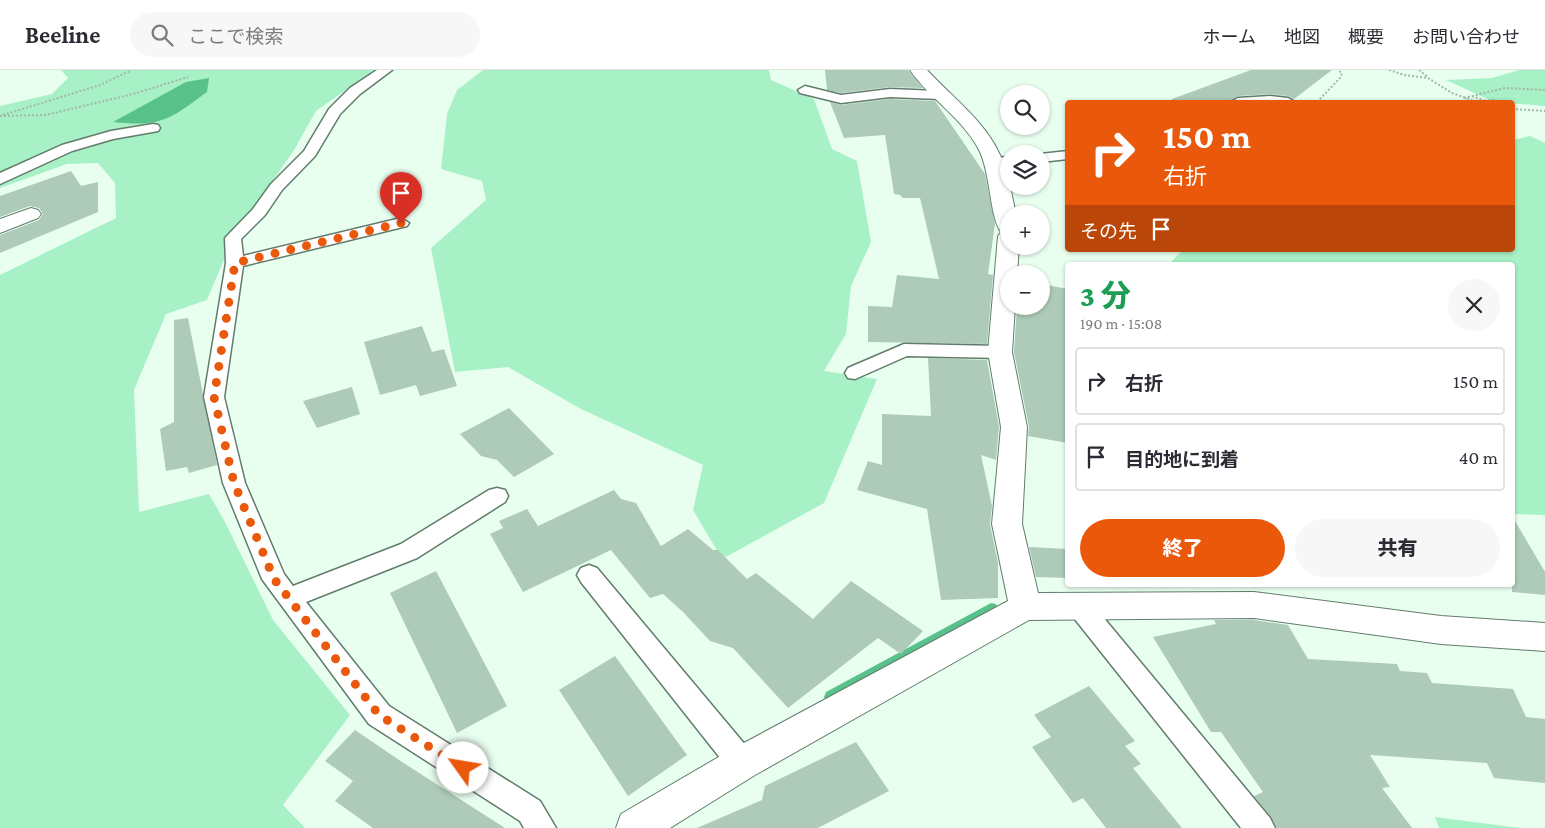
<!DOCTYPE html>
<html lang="ja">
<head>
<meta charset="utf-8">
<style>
	body { margin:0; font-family:"Crimson Pro","Noto Sans JP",serif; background:#f7f7f7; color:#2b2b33; height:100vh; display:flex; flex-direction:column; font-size:19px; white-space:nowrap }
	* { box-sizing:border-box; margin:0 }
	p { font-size:16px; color:#7c7c81 }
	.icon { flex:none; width:28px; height:28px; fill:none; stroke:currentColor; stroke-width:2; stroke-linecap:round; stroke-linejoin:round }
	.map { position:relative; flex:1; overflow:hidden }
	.drawer { position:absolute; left:1065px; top:192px; width:450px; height:325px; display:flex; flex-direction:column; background:#fff; border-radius:5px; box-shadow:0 1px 4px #0004 }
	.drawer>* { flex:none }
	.guide { position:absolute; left:1065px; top:30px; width:450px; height:152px; border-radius:5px; box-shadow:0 1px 4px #0004; background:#ea580c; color:#fff; overflow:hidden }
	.tools { position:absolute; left:1000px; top:15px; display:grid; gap:10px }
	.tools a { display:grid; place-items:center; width:50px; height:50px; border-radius:50%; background:#fff; box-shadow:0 1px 4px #0004; font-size:25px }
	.pin { position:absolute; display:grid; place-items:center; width:42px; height:42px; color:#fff; margin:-51px -21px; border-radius:50% 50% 50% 0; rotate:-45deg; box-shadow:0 0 5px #0007 }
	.pin .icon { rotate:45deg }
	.me { position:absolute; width:55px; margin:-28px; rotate:302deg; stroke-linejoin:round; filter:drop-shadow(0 0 4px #0008) }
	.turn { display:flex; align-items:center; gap:18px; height:105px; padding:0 15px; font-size:22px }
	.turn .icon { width:65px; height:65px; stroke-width:2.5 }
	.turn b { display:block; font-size:35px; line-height:42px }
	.then { display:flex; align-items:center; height:48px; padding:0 15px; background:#0003; gap:10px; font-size:19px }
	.round { display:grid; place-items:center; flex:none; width:52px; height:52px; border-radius:26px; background:#f7f7f7 }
	.summary { display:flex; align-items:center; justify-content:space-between; height:85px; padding:0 15px }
	h1 { font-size:30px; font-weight:800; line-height:38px; color:#1e9e55 }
	.cta { display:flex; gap:10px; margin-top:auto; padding:10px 15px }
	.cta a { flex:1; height:58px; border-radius:30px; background:#ea580c; color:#fff; font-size:20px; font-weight:800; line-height:58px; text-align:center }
	.cta a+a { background:#f7f7f7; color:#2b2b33 }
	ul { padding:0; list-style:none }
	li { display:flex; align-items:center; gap:15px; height:68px; margin:0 10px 8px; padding:0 5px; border:2px solid #e1e1e2; border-radius:5px }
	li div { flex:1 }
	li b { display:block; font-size:19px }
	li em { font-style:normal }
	header { display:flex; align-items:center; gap:30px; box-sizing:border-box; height:70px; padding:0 25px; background:#fff; border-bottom:1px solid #e1e1e2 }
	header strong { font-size:24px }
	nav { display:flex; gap:28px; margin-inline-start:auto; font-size:18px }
	.search { width:350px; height:45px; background:#f7f7f7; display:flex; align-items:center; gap:12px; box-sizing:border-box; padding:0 18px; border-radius:28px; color:#7c7c81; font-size:19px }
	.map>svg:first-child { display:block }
	.green { fill:#a8f1c6 }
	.water { fill:#59c28b }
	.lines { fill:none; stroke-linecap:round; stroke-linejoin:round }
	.stream { fill:#59c28b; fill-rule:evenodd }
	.building { fill:#aecab8 }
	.lane-casing { stroke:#627c6c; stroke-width:3 }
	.street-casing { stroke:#627c6c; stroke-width:2 }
	.path { stroke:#a3b6aa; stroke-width:2; stroke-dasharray:2 2; stroke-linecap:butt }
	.lane { fill:#fff; fill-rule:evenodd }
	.street { fill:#fff; fill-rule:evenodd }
	.route { stroke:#ea580c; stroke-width:9; stroke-dasharray:0 16.2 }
</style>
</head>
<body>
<header>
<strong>Beeline</strong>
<div class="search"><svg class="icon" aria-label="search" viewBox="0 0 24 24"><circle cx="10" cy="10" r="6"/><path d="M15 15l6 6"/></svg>ここで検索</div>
<nav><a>ホーム</a><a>地図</a><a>概要</a><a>お問い合わせ</a></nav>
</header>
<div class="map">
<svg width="1545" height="758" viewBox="0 0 1545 758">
	<rect width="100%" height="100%" fill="#e8fff0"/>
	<path class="green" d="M61,0H374L316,41L294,80L233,168L207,230L166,244L134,320L139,442L209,424L225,452L273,550L350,645L283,735L305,758H0V205L116,148L115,113L98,93L67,94L0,118V36L52,24L68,8Z
		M483,0H769L771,10L814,29L832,79L857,91L871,172L851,216L846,264L824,301L877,309L824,433L722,489L693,440L703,395L581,339L508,297L455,302L431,178L486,130L482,111L441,99L447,44L457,20Z
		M1519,0H1545V36L1494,32L1446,10L1492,8Z
		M1530,66L1545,73V445L1513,444L1512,195H1168L1183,180H1512L1513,70Z
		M1435,747L1520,758H1439Z"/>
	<path class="water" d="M209,8L207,22C169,50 161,57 113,52L186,12Z"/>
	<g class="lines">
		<path class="stream" d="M991,533L996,534L998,538L996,542L836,632L831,633L826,632L824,627L826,622Z"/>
	</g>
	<path class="building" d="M825,0H908L923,18L890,17L841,23L827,20Z
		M1251,0H1332L1294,29L1288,26L1270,24L1238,26L1229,32H1172V29Z
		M890,29L935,31L985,104L995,154L988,204L993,205L987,274L868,272V236L892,237L897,205L939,209L920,128H903L900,125L894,124L885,65L844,68L830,32L841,35Z
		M71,101L81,116L98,112V142L0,183V165L39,150L43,144L39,138L30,136L0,147V126Z
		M1041,214L1068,219V373L1028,366L1029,357L1014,282L1017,236H1041Z
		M188,248L217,395L189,403L187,397L166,401L160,359L174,352V250Z
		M422,256L432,282L444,279L457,316L420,326L416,315L380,325L364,272Z
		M928,288L987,290L999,357L996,390L981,385L992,436L990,454L998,493V528L941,530L927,439L857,420L868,391L882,395V344L931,346Z
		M352,317L360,344L317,358L303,331Z
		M509,338L554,384L514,407L497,390L481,386L460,364Z
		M614,420L621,429L636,433L661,476L688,459L713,480H718L747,509L756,503L813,549L851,511L923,561L901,584L878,568L788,638L733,578L710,571L683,542L663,524L650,528L611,480L523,522L490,464L503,458L499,451L527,439L538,456Z
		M1512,446L1545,502V525L1512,522Z
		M1029,477L1068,479V508L1036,507Z
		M436,501L507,636L457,663L390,523Z
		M1214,550H1254L1288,555L1308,589L1397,594L1400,601L1427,603L1432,613L1513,619L1526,647L1545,649V713L1494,708L1487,693L1370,685L1390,717L1382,718L1412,758H1277L1271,747L1254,726L1263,722L1221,662H1211L1153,567L1216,554Z
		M615,586L687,685L628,726L559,620Z
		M1089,616L1135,671L1125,676L1141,694L1133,698L1182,758H1106L1083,728L1073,733L1032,677L1051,667L1034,645Z
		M355,660L402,692L505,758H373L335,731L353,711L325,691Z
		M856,672L889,721L818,758H697L762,730L765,716Z"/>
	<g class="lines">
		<defs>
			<path id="lane" d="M377,0H392L360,24L340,44L315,86L282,120L265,145L241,169L243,186L401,148L409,153L407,156L243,196L224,327L245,413L284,504L293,516L401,474L489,420L497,418L505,420L508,426L505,432L417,488L306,532L389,636L540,731L556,758H524L520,751L369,654L262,509L223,413L204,327L226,193L225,168L253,139L271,114L304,81L329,39L350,18Z
				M805,16L841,25L890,19L939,21L946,25L939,29L890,27L841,33L800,23L798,20Z
				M1270,26L1288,28L1295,32H1231L1238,28Z
				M153,54L158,55L160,58L158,61L113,69L72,81L0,114V103L62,75L111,61Z
				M1068,81V89L1041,92L1040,84Z
				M1009,87V95L993,96L986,92L993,88Z
				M904,274L1000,276L1007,278L1010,282L1007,286L1000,288L907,286L855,309L848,308L845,303L848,298Z
				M589,495L597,498L752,683L756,693L752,703L742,706L732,703L581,512L577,505L581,498Z
				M1079,526L1088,529L1270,748L1275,758H1241L1070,543L1067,536L1070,529Z"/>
			<path id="street" d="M910,0H927C952,27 985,51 1000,85C1009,104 1011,123 1016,144H1009V176H1019L1017,204H1009V236H1015L1012,282L1027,357L1022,454L1038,523L1254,522L1441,546L1545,553V581L1441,574L1254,548L1029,550L755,705L670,758H616L621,744L729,681L1008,531L992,454L1001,357L988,282L998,166L1001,162C989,146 991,101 978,78C961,47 929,28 910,0Z
				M31,138L38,140L41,144L38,148L0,163V149Z"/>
		</defs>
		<use href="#lane" class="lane-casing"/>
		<use href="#street" class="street-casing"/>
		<path class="path" d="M1389,0L1404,5L1428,8L1452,23L1477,32
			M1419,0L1428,7
			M1472,26L1488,32
			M1464,28L1505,18L1545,20
			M1317,32L1340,8L1342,3L1338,0
			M1476,32L1493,30L1494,27
			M1512,39L1545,41
			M3,45L100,15L132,0
			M0,46L46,45L133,24L188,7"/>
		<use href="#lane" class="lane"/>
		<use href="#street" class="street"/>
	</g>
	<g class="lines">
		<path class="route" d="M401,153L235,193L214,327L234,413L274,509L379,645L463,698"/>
	</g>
</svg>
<div class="tools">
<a><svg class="icon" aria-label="search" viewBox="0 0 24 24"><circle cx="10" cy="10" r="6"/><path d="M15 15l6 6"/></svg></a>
<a><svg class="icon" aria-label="layers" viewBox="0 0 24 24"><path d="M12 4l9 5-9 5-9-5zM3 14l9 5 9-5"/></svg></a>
<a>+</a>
<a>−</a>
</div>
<div class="pin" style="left:401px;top:153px;background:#d93025"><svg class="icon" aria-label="arrive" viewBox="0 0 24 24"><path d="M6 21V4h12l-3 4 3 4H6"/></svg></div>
<svg class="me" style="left:463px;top:698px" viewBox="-20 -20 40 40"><circle r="19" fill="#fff"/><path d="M0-13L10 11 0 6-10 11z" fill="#ea580c"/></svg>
<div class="guide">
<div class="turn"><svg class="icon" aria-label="right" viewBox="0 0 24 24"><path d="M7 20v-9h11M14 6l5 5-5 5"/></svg><div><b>150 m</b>右折</div></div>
<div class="then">その先<svg class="icon" aria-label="arrive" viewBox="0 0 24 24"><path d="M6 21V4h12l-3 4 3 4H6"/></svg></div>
</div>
<section class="drawer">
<div class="summary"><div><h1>3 分</h1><p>190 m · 15:08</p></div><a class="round"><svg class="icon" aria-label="close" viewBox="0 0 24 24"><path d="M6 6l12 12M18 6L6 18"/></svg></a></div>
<ul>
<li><svg class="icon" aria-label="right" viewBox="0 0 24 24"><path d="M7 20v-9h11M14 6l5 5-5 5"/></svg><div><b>右折</b></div><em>150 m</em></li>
<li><svg class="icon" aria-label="arrive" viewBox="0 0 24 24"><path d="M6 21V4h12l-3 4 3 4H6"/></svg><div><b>目的地に到着</b></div><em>40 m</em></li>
</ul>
<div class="cta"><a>終了</a><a>共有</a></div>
</section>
</div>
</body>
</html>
